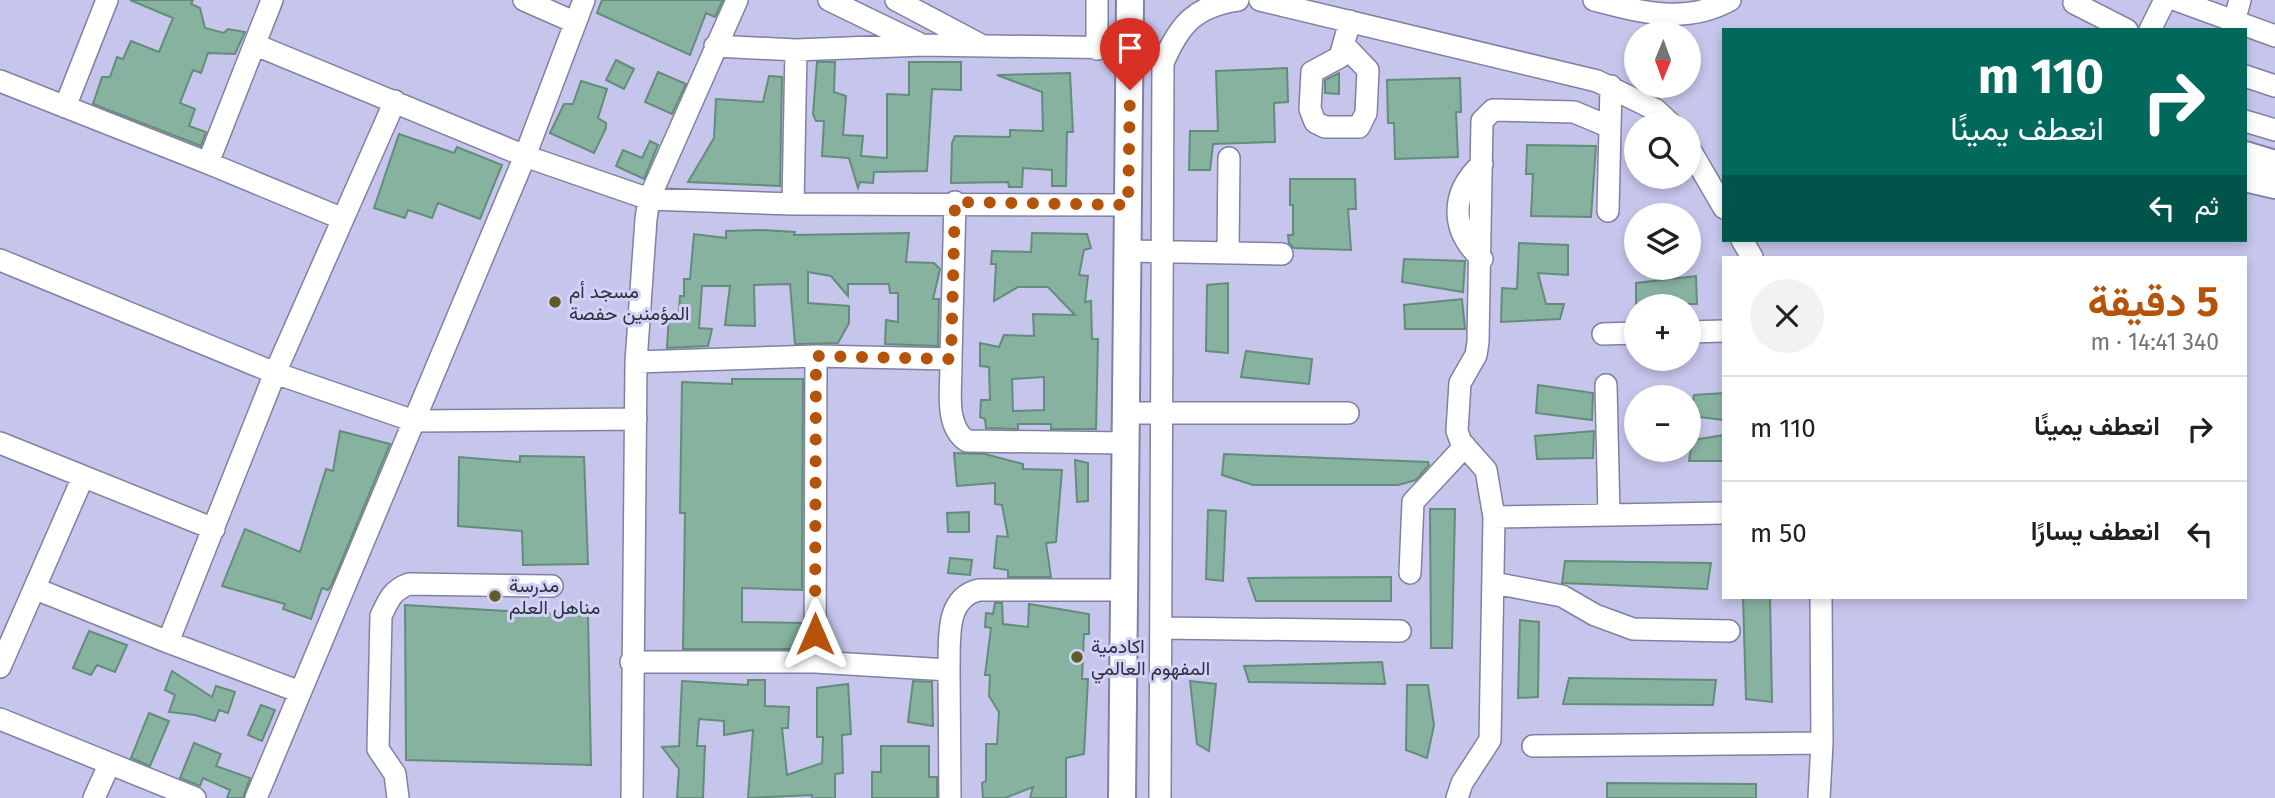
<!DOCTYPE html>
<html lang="ar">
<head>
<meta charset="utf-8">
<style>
	body { margin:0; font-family:"Fira Sans",Vazirmatn,sans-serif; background:#f2f2f2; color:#202124; direction:rtl; height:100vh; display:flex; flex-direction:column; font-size:26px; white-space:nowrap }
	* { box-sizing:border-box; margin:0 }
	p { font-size:23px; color:#757577 }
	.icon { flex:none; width:38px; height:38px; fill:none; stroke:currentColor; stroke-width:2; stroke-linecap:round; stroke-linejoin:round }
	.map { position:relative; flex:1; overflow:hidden; direction:ltr }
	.drawer { position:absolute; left:1722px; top:256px; width:525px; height:343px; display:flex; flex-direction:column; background:#fff; border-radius:0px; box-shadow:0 4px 10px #0003; direction:rtl }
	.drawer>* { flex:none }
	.top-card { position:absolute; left:1722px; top:28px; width:525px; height:214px; border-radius:0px; box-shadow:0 4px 10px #0003; direction:rtl; background:#00695c; color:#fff; overflow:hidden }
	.needle { width:46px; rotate:181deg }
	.tools { position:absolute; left:1624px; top:21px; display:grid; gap:14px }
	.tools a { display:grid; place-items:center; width:77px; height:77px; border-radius:50%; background:#fff; box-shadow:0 4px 10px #0003; font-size:35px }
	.pin { position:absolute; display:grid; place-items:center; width:60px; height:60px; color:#fff; margin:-72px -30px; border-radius:50% 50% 50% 0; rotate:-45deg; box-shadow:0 0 7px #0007 }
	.pin .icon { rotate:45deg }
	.me { position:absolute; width:77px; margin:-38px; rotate:0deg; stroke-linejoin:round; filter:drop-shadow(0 0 5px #0008) }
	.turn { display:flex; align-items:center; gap:24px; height:147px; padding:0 28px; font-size:32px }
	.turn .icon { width:91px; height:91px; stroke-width:2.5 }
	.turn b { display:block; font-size:49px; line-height:60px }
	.then { display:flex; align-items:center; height:66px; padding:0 28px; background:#0003; gap:14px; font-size:26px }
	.round { display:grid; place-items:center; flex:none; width:74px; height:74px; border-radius:37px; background:#f2f2f2 }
	.headline { display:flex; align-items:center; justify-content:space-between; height:119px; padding:0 28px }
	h1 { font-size:42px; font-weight:700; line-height:52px; color:#b45309 }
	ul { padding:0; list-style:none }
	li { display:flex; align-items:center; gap:21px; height:105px; padding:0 28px; border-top:2px solid #e0e0e0 }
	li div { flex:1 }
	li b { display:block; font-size:26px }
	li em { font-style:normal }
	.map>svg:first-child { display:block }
	.building { fill:#88b2a0; stroke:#638c7a; stroke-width:2; fill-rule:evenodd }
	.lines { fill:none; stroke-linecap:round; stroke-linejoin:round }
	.minor-casing { stroke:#8180a3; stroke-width:24 }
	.major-casing { stroke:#8180a3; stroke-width:30 }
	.minor { stroke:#fff; stroke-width:21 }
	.major { stroke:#fff; stroke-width:26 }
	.route { stroke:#b45309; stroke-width:12; stroke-dasharray:0 21.6 }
	.poi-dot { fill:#5f5c29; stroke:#d2d2f8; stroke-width:2.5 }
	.labels { text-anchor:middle; stroke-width:6; stroke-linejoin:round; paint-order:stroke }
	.poi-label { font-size:19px; fill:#2f2f3d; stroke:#d2d2f8; text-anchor:start }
</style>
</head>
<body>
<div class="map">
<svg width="2275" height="798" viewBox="0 0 2275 798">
	<rect width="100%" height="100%" fill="#c6c5eb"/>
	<path class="building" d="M130,0H193L191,4L200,8L205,28L224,33L228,29L245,32L235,54L208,53L201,73L193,70L180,103L195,109L189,126L206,132L201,146L93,104L102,77H110L117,57L123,59L131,41L159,52L173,18Z
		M602,0H723L715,17L706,13L690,55L597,13Z
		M616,60L634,69L624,89L606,80Z
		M817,62H835L834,92L846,96L843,135L863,136L861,156L887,158V94L909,95V62H961V90L932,89L927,171L874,172L873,183L860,182L858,188L849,158L822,156L824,121H816L813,114Z
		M1287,68L1288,102L1274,103L1275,142L1213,144L1210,170H1189L1190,131H1218L1216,71Z
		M658,72L686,84L672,114L645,102Z
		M1070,73L1073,132H1067L1066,186H1052V170L1023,168L1022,187H1009L1008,182L951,183L952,143L955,136L1010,137V130L1043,131L1042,92L997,75Z
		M1339,73V94L1325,93V80Z
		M769,76L782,77L780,186L688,182L714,138L716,99L763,102Z
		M1460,78L1461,112H1456L1458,157L1395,159L1394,123H1388L1387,80Z
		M581,81L607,89L598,118L606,123V128L594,153L550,133L564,104H573Z
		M399,134L454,153L457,147L502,165L480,219L438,203L432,218L408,210L405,218L374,208Z
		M650,141L658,145L644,179L616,166L623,150L642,158Z
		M1527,145L1596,146L1591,217L1531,216L1533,174H1526Z
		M1290,179H1355L1356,209H1348L1351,250L1294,248L1289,243L1288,235H1293V205H1290Z
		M760,230L795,232L794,235L909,233L906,262L934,263L940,269L933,299H939L938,346L885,344L886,320L898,322V293H890L889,284H848V296L831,276L808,272V303L849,306V323L838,343L795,344L790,284L754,285L755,326L725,325L730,286H702L699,328L712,329L708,346L667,348L669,314H679L680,296H684V279H690L694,234L726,238V231Z
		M1032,233L1087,234L1091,248L1084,250L1079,275L1088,276L1085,302L1091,301L1092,339H1098L1096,429H1051V424H1018V429L986,428L985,419L980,417L981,400H990L989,367L980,366V343L999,347L1004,335L1034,336L1033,314L1075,315L1048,287H1018L994,301L996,264H991L992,251L1031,252ZM1044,377V410L1013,411L1012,379Z
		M1519,243L1568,245V275L1538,273L1546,304H1564L1560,319L1501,322L1502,288L1517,289Z
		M1404,259L1465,261L1463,292L1402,282Z
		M1696,276L1697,304H1636V283Z
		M1228,283V353L1206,351L1207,285Z
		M1462,299L1465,329H1405L1404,305Z
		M1246,351L1312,359L1309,384L1241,377Z
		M732,379H803L802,590L742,588V622L802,623V649H683L685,513H680L682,382L732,384Z
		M1538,385L1593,393L1592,420L1536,413Z
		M1724,393V420L1691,416L1694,395Z
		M340,431L390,444L332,584L328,590L322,588L311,619L283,609L285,604L222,586L245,529L300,552L326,469L333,471Z
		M1594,431L1593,458L1537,459L1535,436Z
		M1724,435V461H1689L1692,440Z
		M954,453L985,454L1023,464V469L1062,470L1056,542L1046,543L1051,577H1008V570L994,568L997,536L1008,537L1002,505L995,504V483L957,486Z
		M1224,454L1428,462L1429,465L1416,480L1398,485H1253L1222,475Z
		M520,456L584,457L588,564L523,565L522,531L458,526L459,457L520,462Z
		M1075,460L1088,463V501L1077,502Z
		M1430,509H1455L1452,648H1431Z
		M1208,510L1226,511L1223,581L1206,579Z
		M969,512V532H948L947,513Z
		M950,558L972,560L970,575L948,573Z
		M1565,561L1711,563L1707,589L1562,583Z
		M1391,577V601H1256L1248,578Z
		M1743,597H1770L1772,702L1746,699Z
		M995,603H1002L1003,624L1028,627L1029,604L1089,614V634H1084L1082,679H1088L1084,754L1066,758V798H1030L1033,787L1005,798H983L982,783L986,781V744H997L999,712L989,696L990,675H985L991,628L985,627L986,613L993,614Z
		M405,605L588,616L591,765L406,760Z
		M1520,620L1539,622L1538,697L1518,698Z
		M89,631L127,645L115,672L97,665L91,675L73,668Z
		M1382,662L1385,684L1249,682L1244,666Z
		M172,671L212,697L216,686L235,692L228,713L219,710L215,721L195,715L169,712L175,695L165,690Z
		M1569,678L1716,680L1713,705L1563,704Z
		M748,680H765V706L789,707L788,728H782L787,775L822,763L823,737H817V688L848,684L851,734L842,735L843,773L835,774V798H812V795L748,798L753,730L724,735V721L699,719L697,746H705L703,798H677L679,769L662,747L679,746L682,681L748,685Z
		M913,681L932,682L933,726L908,722Z
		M1190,681L1216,684L1209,751L1197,744Z
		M1407,685H1428L1434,725L1427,758L1406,750Z
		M261,705L275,710L262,741L248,735Z
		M149,713L169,721L150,766L131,758Z
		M194,743L221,754L216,766L250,778L243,798H227L230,790L203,778L200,786L180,778Z
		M881,746H929V777H937V798H872V772H881Z
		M1607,783L1756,784V798H1607Z"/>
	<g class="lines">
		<defs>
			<path id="minor" d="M524,0L574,22
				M829,0L918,43
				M896,0L981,45
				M1097,0V49
				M1260,0L1597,81L1656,110L1671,124
				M1594,0C1640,12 1685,25 1730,0
				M2076,0L2074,3L2127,30
				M2176,0L2275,36
				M2234,22L2240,0
				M2150,30L2165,0
				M256,45L525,156L649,199L793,204L1128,205
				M1344,45L1368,70L1366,113L1359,127H1325L1315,122L1310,109L1312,72L1340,57L1350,21
				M715,46L796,50L923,45L1130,48
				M2245,76L2275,86
				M0,81L208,163L272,0
				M65,107L107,0
				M2245,121L2275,130
				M1689,148L1724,208
				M208,163L343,219
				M793,204L796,50
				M1608,211L1611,86
				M1742,240L1752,257
				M1128,251L1282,254
				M1228,252L1229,158
				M1482,259C1450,230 1450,193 1482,164
				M0,260L275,373L414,421L636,419
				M1689,332L1724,331
				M1603,334L1636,333
				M951,359C952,385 943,425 967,441L1126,443
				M636,362L816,356
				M1606,385L1609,515
				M1126,413H1348
				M0,443L214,529
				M1494,517L1724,513
				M1410,573L1413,502L1465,446
				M1494,583L1562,596L1595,615L1633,629L1729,631
				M36,589L168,642
				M1161,628L1400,631
				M631,662H815L949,670C950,641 944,598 979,590H1125
				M815,662L816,356L951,359L955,202
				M0,667L83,477
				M949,670L950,798
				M300,692L168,642L275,373L395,101
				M0,719L195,798
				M1533,746L1822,743
				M94,798L109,765
				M256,798L525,156L584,0
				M398,798L395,774L378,749L381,616C388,601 392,590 409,584L552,586
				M632,798L636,362L646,219L649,199L737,0
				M1160,798L1163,63C1179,25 1195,6 1238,0
				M1457,798L1462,783L1490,740L1494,517L1486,470L1461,442L1457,431L1460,383L1476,355L1478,342L1482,121L1493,110L1574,112L1610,127
				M1819,798L1822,743L1821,597"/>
			<path id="major" d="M2245,155L2275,164
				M2245,178L2275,185
				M1122,798L1130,0"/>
		</defs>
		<use href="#minor" class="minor-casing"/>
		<use href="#major" class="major-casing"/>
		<use href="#minor" class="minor"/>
		<use href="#major" class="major"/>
	</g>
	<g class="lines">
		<path class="route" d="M815,634L816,356L951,359L955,202L1128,205L1130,90"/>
	</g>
	<g class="poi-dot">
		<circle cx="555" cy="302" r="7"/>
		<circle cx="495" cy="596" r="7"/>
		<circle cx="1077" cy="657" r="7"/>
	</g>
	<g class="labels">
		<g class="poi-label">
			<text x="569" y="298">مسجد أم<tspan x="569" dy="22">المؤمنين حفصة</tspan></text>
			<text x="509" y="592">مدرسة<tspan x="509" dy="22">مناهل العلم</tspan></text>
			<text x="1091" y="653">اكادمية<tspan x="1091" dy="22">المفهوم العالمي</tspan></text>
		</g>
	</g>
</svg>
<div class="tools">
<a><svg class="needle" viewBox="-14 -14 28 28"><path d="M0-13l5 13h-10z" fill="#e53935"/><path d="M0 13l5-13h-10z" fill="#757577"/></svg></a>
<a><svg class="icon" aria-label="search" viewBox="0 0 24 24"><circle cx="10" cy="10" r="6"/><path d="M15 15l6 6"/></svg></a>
<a><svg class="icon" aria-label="layers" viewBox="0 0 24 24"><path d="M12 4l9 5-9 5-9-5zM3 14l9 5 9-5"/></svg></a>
<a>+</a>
<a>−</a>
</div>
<div class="pin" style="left:1130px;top:90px;background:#d93025"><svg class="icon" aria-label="arrive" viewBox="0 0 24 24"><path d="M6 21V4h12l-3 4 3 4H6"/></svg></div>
<svg class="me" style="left:815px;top:634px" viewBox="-20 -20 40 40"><path d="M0-17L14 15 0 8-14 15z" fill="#b45309" stroke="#fff" stroke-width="4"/></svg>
<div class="top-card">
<div class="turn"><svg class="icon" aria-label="right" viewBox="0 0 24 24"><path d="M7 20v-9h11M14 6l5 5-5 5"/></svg><div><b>110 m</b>انعطف يمينًا</div></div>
<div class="then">ثم<svg class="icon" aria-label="left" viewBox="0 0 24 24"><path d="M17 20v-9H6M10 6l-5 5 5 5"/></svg></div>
</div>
<section class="drawer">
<div class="headline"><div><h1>5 دقيقة</h1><p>340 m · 14:41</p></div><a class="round"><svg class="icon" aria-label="close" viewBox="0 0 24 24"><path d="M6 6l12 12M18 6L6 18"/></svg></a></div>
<ul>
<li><svg class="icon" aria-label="right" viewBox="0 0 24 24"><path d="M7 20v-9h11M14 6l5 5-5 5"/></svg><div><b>انعطف يمينًا</b></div><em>110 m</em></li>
<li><svg class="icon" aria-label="left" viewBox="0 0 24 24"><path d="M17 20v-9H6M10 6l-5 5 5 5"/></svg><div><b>انعطف يسارًا</b></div><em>50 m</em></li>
</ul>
</section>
</div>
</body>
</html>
